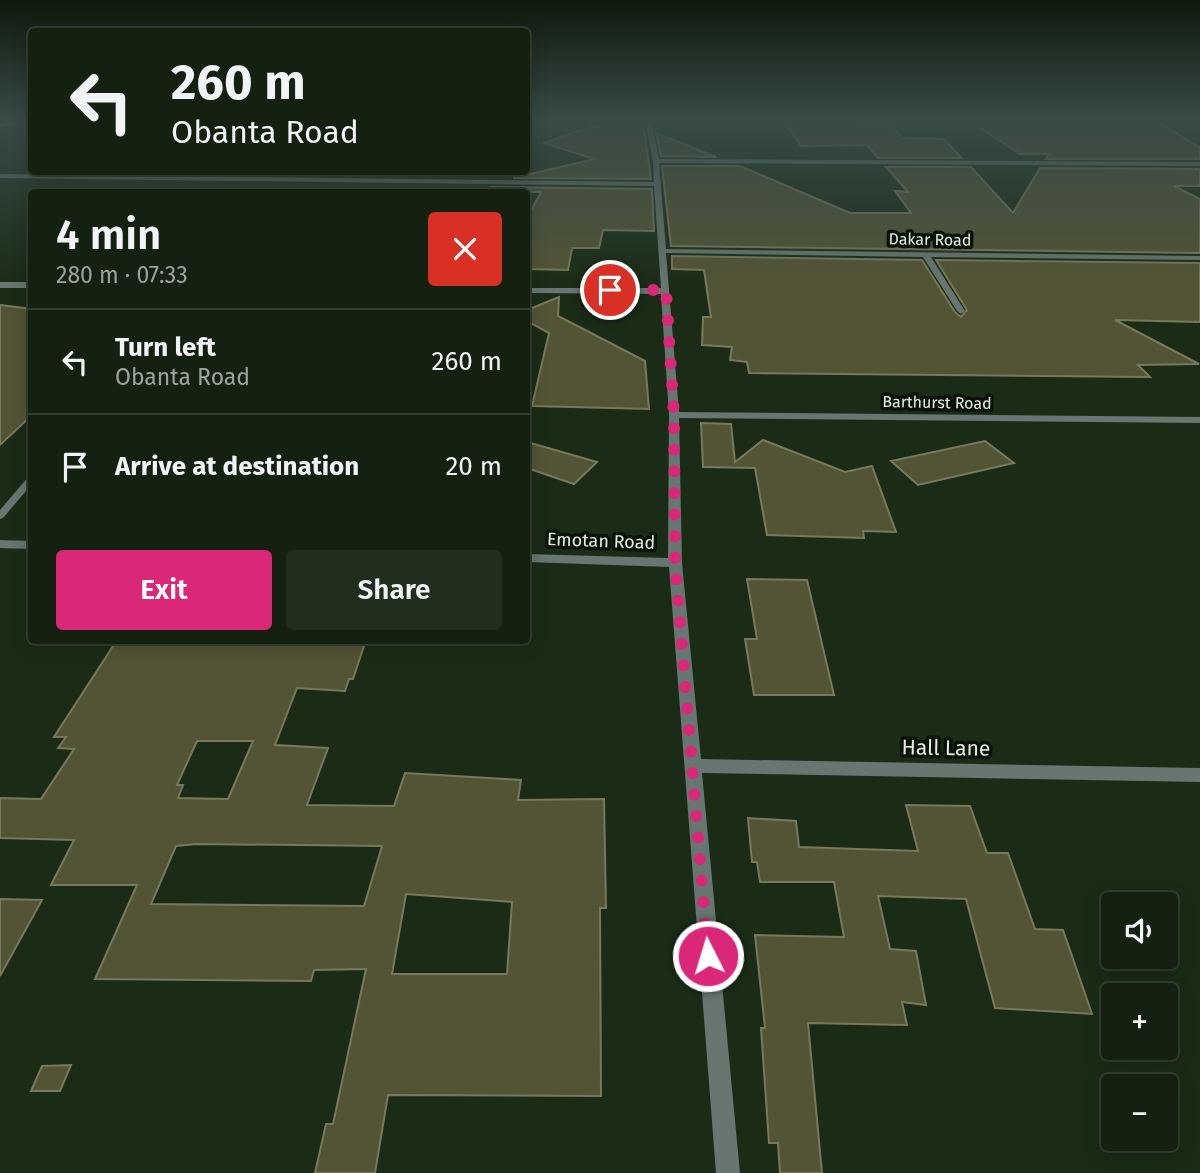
<!DOCTYPE html>
<html lang="en">
<head>
<meta charset="utf-8">
<style>
	body { margin:0; font-family:"Fira Sans",sans-serif; background:#212e1e; color:#f1f3f6; height:100vh; display:flex; flex-direction:column; font-size:26px; white-space:nowrap }
	* { box-sizing:border-box; margin:0 }
	p { font-size:23px; color:#9da39f }
	.icon { flex:none; width:38px; height:38px; fill:none; stroke:currentColor; stroke-width:2; stroke-linecap:round; stroke-linejoin:round }
	.map { position:relative; flex:1; overflow:hidden }
	.details { position:absolute; left:28px; top:189px; width:502px; height:455px; display:flex; flex-direction:column; background:#142110; border-radius:7px; box-shadow:0 4px 18px #0003,0 0 0 2px #333e30 }
	.details>* { flex:none }
	.banner { position:absolute; left:28px; top:28px; width:502px; height:147px; border-radius:7px; box-shadow:0 4px 18px #0003,0 0 0 2px #333e30; background:#142110; color:#f1f3f6; overflow:hidden }
	.buttons { position:absolute; left:1101px; top:892px; display:grid; gap:14px }
	.buttons a { display:grid; place-items:center; width:77px; height:77px; border-radius:7px; background:#142110; box-shadow:0 4px 18px #0003,0 0 0 2px #333e30; font-size:35px }
	.pin { position:absolute; display:grid; place-items:center; width:60px; height:60px; color:#fff; margin:-30px; border:4px solid #fff; border-radius:50%; box-shadow:0 2px 7px #0007 }
	.me { position:absolute; width:77px; margin:-38px; rotate:355deg; stroke-linejoin:round; filter:drop-shadow(0 0 5px #0008) }
	.turn { display:flex; align-items:center; gap:24px; height:147px; padding:0 28px; font-size:32px }
	.turn .icon { width:91px; height:91px; stroke-width:2.5 }
	.turn b { display:block; font-size:49px; line-height:60px }
	.round { display:grid; place-items:center; flex:none; width:74px; height:74px; border-radius:7px; background:#212e1e }
	.overview { display:flex; align-items:center; justify-content:space-between; height:119px; padding:0 28px }
	h1 { font-size:42px; font-weight:600; line-height:52px }
	.action { display:flex; gap:14px; margin-top:auto; padding:14px 28px }
	.action a { flex:1; height:80px; border-radius:7px; background:#db2777; color:#fff; font-size:28px; font-weight:600; line-height:80px; text-align:center }
	.action a+a { background:#212e1e; color:#f1f3f6 }
	ul { padding:0; list-style:none }
	li { display:flex; align-items:center; gap:21px; height:105px; padding:0 28px; border-top:2px solid #333e30 }
	li div { flex:1 }
	li b { display:block; font-size:26px }
	li em { font-style:normal }
	.map>svg:first-child { display:block }
	.building { fill:#535436; stroke:#78795a; stroke-width:2; fill-rule:evenodd }
	.lines { fill:none; stroke-linecap:round; stroke-linejoin:round }
	.lane { fill:#677670; fill-rule:evenodd }
	.street { fill:#677670; fill-rule:evenodd }
	.secondary { fill:#8ba49a; fill-rule:evenodd }
	.route { stroke:#db2777; stroke-width:12; stroke-dasharray:0 21.6 }
	.labels { text-anchor:middle; stroke-width:7; stroke-linejoin:round; paint-order:stroke }
	.far-street-label { font-size:16px; fill:#e4efe1; stroke:#0a1209 }
	.street-label { font-size:18px; fill:#e4efe1; stroke:#0a1209 }
	.near-street-label { font-size:21px; fill:#e4efe1; stroke:#0a1209 }
</style>
</head>
<body>
<div class="map">
<svg width="1200" height="1173" viewBox="0 0 1200 1173">
	<rect width="100%" height="100%" fill="#1a2c16"/>
	<path class="building" d="M601,121H643L651,179L513,178L594,159L544,143L592,126L598,127Z
		M784,121H849L850,124L892,125L902,138L944,139L962,158H878L867,145L801,146Z
		M970,121H1157L1200,148V159H1046L1049,154H1020Z
		M656,133L716,157L661,156Z
		M662,166H740L850,213H911L895,191L908,192L886,167H971L1013,213L1040,168L1200,169V186H1174L1200,199V253L671,246Z
		M490,187L652,189L654,231L603,230L599,248H572L568,270L527,269V218L541,192H490Z
		M672,256L922,260L955,312L961,317L967,310L936,260L1200,263V322L1115,320L1199,364L1138,365L1150,377L749,373L747,362L730,360L732,347L702,345L703,317H711L704,270L672,269Z
		M559,297L558,316L645,361L649,409L532,406L549,333L527,321V310Z
		M0,305L32,309V415L0,445Z
		M701,423L731,424L735,462L763,440L845,472L872,466L896,532L863,531L864,538L767,535L755,468L703,467Z
		M985,441L1014,463L918,485L891,461Z
		M527,442L597,462L574,484L527,468Z
		M747,579L807,580L834,695H754L745,639H757Z
		M117,640H366L353,679H349L345,691L297,688L275,745L328,748L307,805L394,806L405,773L521,780L518,800L604,799L606,908H600L601,1096L388,1095L375,1173H315L326,1124H333L366,969L314,970L311,981L95,979L137,885H51L74,840L0,838V798L41,799L74,749L58,748L66,737H54ZM197,741H253L228,799L178,798L183,785H177ZM197,844L382,846L364,906L151,904L176,846ZM406,894L512,902L507,974H392Z
		M906,805L970,806L987,853H1008L1035,929L1063,930L1092,1014L995,1008L966,899L878,896L890,949L916,951L926,1005L902,1002L907,1025L808,1023L822,1173H780L778,1143H769L761,1028H765L755,935L844,937L834,882H760L757,862H752L748,818L796,821L799,847L918,851Z
		M0,899L42,900L0,976Z
		M71,1065L60,1091H31L42,1066Z"/>
	<g class="lines">
		<path class="lane" d="M32,475V484L3,518L0,519V510L29,476Z"/>
		<path class="street" d="M645,121H651L659,159L1200,162V166L659,163L666,249L1200,256V260L931,257L965,311L961,314L957,311L923,257L666,253L679,412L1200,417V423L679,418L682,563L701,759L1200,768V782L702,773L740,1173H716L669,567L527,562V554L668,558L669,415L661,294L527,293V288H661L654,186L0,178V174L654,182L653,161Z
			M0,282H32V288H0Z
			M0,540L32,541V549L0,548Z"/>
		<path class="secondary" d="M12,121H22L0,127V123Z"/>
	</g>
	<linearGradient id="sky" x2="0" y2="1"><stop stop-color="#0e180c"/><stop offset="0.42" stop-color="#384b47"/><stop offset="1" stop-color="#384b47" stop-opacity="0"/></linearGradient>
	<rect width="1200" height="285" fill="url(#sky)"/>
	<g class="lines">
		<path class="route" d="M610,290H666L674,415L675,563L708,956"/>
	</g>
	<g class="labels">
		<g class="far-street-label">
			<text transform="translate(930 239) rotate(1)" y="6">Dakar Road</text>
			<text transform="translate(937 402) rotate(1)" y="6">Barthurst Road</text>
		</g>
		<g class="street-label">
			<text transform="translate(601 541) rotate(2)" y="6">Emotan Road</text>
		</g>
		<g class="near-street-label">
			<text transform="translate(946 748) rotate(1)" y="7">Hall Lane</text>
		</g>
	</g>
</svg>
<div class="buttons">
<a><svg class="icon" aria-label="sound" viewBox="0 0 24 24"><path d="M4 9h4l5-4v14l-5-4H4zM17 9q2 3 0 6"/></svg></a>
<a>+</a>
<a>−</a>
</div>
<div class="pin" style="left:610px;top:290px;background:#d93025"><svg class="icon" aria-label="arrive" viewBox="0 0 24 24"><path d="M6 21V4h12l-3 4 3 4H6"/></svg></div>
<svg class="me" style="left:708px;top:956px" viewBox="-20 -20 40 40"><circle r="17" fill="#db2777" stroke="#fff" stroke-width="3"/><path d="M0-11L8 9 0 5-8 9z" fill="#fff"/></svg>
<div class="banner">
<div class="turn"><svg class="icon" aria-label="left" viewBox="0 0 24 24"><path d="M17 20v-9H6M10 6l-5 5 5 5"/></svg><div><b>260 m</b>Obanta Road</div></div>
</div>
<section class="details">
<div class="overview"><div><h1>4 min</h1><p>280 m · 07:33</p></div><a class="round" style="background:#d93025;color:#fff"><svg class="icon" aria-label="close" viewBox="0 0 24 24"><path d="M6 6l12 12M18 6L6 18"/></svg></a></div>
<ul>
<li><svg class="icon" aria-label="left" viewBox="0 0 24 24"><path d="M17 20v-9H6M10 6l-5 5 5 5"/></svg><div><b>Turn left</b><p>Obanta Road</p></div><em>260 m</em></li>
<li><svg class="icon" aria-label="arrive" viewBox="0 0 24 24"><path d="M6 21V4h12l-3 4 3 4H6"/></svg><div><b>Arrive at destination</b></div><em>20 m</em></li>
</ul>
<div class="action"><a>Exit</a><a>Share</a></div>
</section>
</div>
</body>
</html>
